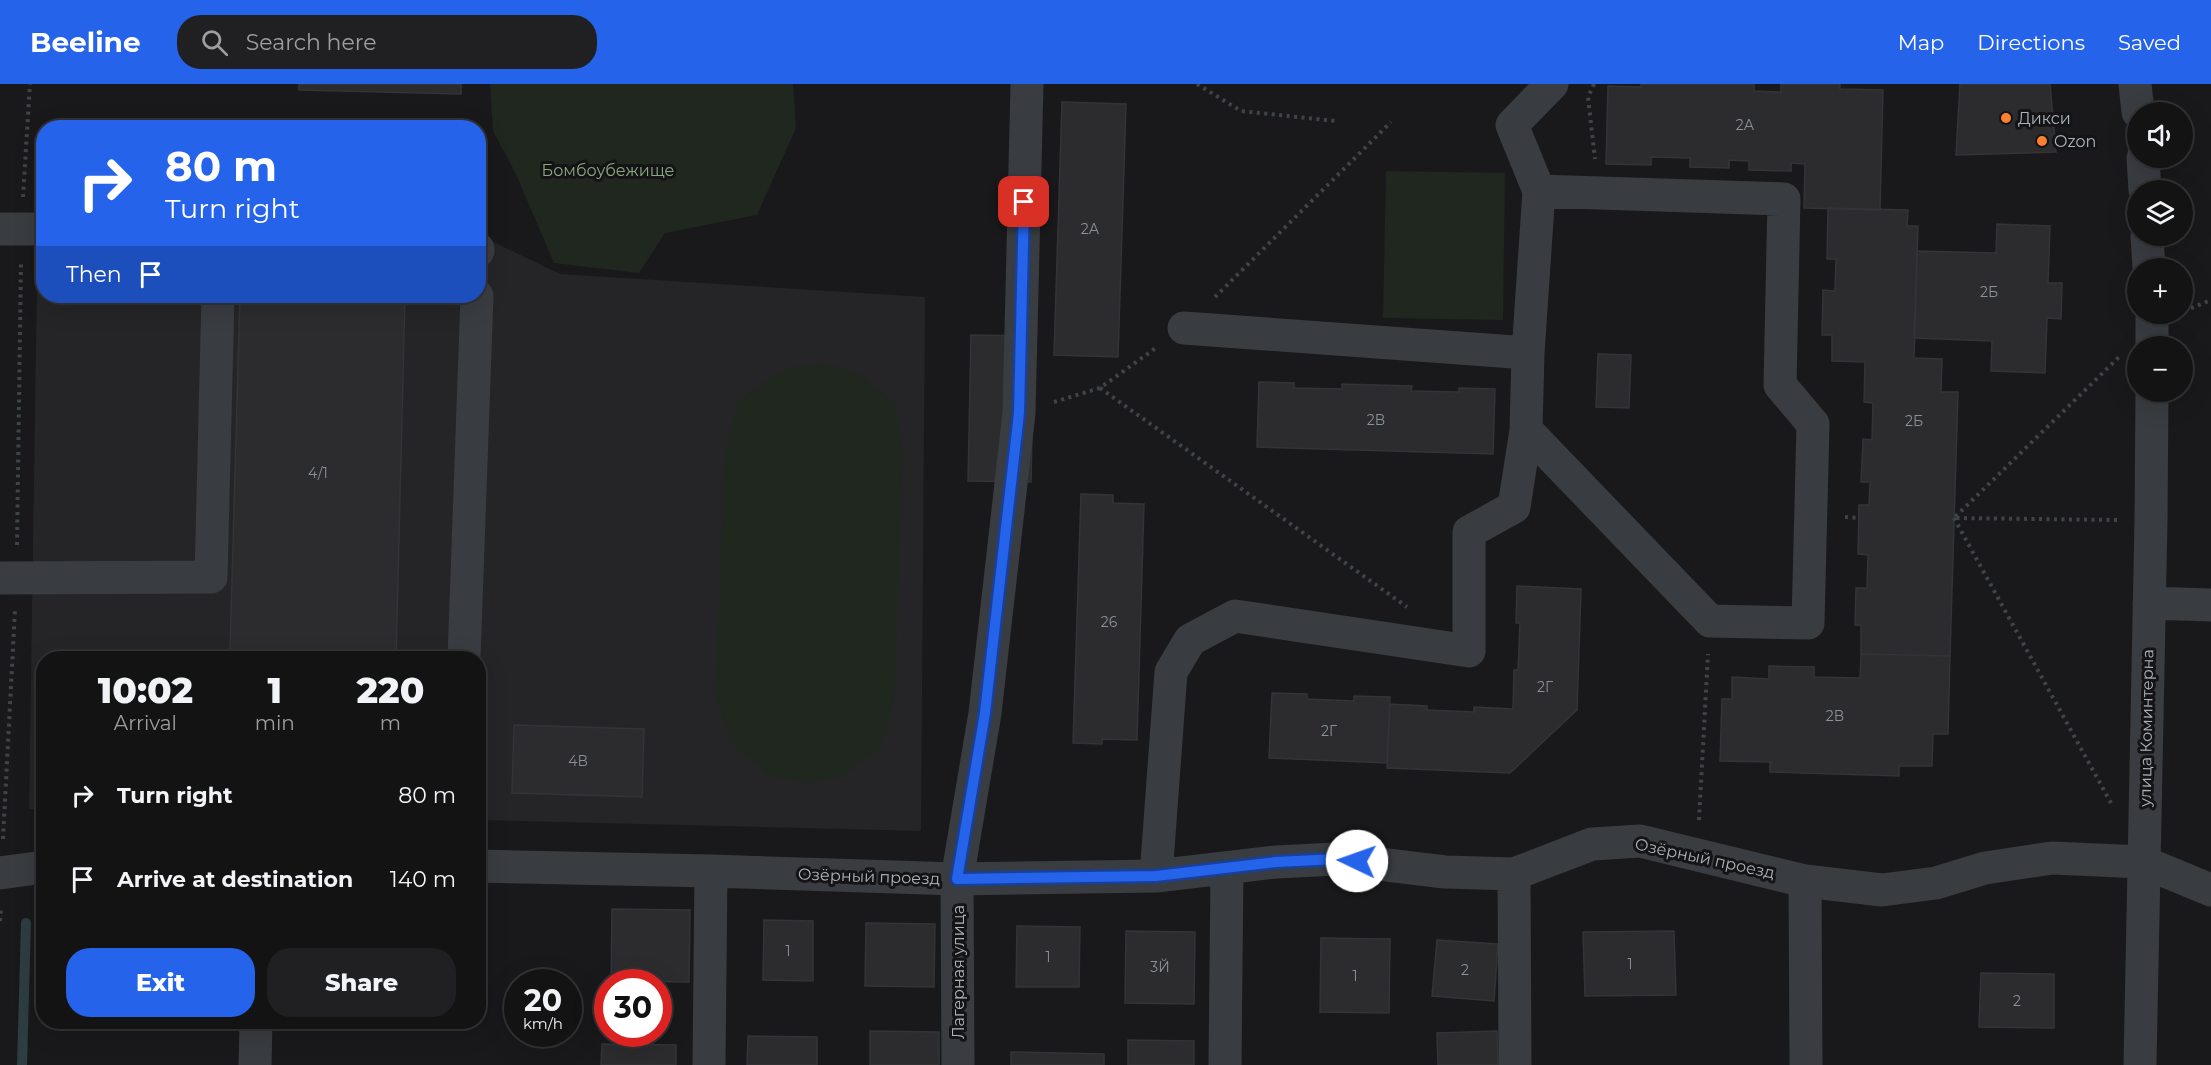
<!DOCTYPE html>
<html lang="en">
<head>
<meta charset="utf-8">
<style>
	body { margin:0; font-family:Montserrat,sans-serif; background:#202022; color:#f1f3f6; height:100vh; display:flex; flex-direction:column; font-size:22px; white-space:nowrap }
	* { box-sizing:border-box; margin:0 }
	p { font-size:20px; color:#9d9ea0 }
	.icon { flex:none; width:33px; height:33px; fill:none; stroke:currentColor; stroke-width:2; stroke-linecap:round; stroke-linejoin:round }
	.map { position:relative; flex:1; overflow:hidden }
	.side { position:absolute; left:36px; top:567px; width:450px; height:378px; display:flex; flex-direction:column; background:#131314; border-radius:24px; box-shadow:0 6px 24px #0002,0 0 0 2px #323234 }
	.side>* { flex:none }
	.banner { position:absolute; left:36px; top:36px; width:450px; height:183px; border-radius:24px; box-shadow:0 6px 24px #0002,0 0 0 2px #323234; background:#2563eb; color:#fff; overflow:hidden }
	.buttons { position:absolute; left:2127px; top:18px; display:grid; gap:12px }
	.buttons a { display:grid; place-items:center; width:66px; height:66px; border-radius:50%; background:#131314; box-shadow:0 6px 24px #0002,0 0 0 2px #323234; font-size:30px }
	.speed { position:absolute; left:504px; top:885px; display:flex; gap:12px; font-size:30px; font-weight:700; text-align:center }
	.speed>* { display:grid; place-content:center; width:78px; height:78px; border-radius:50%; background:#131314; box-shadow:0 6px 24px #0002,0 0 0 2px #323234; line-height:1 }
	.speed small { font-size:15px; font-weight:400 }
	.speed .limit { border:9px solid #d22; background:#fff; color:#111 }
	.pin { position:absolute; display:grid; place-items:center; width:51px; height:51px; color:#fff; margin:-26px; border-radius:12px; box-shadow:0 3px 9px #0006 }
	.me { position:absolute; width:66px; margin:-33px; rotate:273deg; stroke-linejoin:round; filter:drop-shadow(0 0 4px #0008) }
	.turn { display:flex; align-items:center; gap:21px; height:126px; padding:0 30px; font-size:27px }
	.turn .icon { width:78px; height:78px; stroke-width:2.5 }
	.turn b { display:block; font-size:42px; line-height:51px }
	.then { display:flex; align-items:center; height:57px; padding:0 30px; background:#0003; gap:12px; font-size:22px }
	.eta { display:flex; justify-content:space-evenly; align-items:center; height:102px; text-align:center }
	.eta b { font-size:36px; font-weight:800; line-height:42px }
	.action { display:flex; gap:12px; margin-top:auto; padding:12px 30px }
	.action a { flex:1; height:69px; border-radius:24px; background:#2563eb; color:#fff; font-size:24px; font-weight:800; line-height:69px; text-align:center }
	.action a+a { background:#202022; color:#f1f3f6 }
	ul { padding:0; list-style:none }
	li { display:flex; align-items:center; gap:18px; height:84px; padding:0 30px }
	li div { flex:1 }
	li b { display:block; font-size:22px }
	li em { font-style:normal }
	header { display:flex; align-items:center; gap:36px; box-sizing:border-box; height:84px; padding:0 30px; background:#2563eb; color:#fff }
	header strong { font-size:28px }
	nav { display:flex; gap:33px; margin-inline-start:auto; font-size:21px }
	.search { width:420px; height:54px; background:#202022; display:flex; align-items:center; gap:15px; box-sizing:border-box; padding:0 21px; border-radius:24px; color:#9d9ea0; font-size:22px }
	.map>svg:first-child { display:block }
	.built { fill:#252528 }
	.green { fill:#1f271e }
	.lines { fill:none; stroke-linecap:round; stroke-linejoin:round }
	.stream { stroke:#2d3d40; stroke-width:10 }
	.building { fill:#2c2c2f; stroke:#323437; stroke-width:1.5 }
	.path { stroke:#3f4447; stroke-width:4; stroke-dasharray:3 4.5; stroke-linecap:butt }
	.minor { stroke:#393c40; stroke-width:33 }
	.route-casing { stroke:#184099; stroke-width:15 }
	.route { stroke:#2563eb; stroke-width:10 }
	.poi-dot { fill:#fe802e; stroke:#141416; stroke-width:2 }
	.labels { text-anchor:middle; stroke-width:6; stroke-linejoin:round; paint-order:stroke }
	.number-label { font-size:14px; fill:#8a9197 }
	.poi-label { font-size:16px; fill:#aab4bb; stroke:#141416; text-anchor:start }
	.park-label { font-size:16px; fill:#88a880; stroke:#141416 }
	.street-label { font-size:16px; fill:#aab4bb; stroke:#141416 }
</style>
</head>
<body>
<header>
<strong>Beeline</strong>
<div class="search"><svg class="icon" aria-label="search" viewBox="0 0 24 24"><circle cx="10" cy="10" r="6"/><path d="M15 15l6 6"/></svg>Search here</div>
<nav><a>Map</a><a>Directions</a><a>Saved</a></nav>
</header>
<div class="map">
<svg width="2211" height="981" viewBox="0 0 2211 981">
	<rect width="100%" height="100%" fill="#19191b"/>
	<path class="built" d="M38,130H43L44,212H478L479,151L560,190L925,213L921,747L479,736L478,574H44L43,725H29Z"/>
	<path class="green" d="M490,0H793L796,44L757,131L665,149L639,189L554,179L515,88L493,47Z
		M1386,87L1505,89L1503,236L1383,234Z
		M823,279L862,291L895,321L903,367L894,618L881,663L844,691L809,699L768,691L733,660L715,613L725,365L738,319L771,292L796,283Z"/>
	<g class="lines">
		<path class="stream" d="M22,981L26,839"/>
	</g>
	<path class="building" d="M299,0H461V10L299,6Z
		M1641,0H1754V7L1781,8V0H1840V5L1883,6L1880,126L1804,124L1805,80L1791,79V87L1749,86V77L1729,76V84L1690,83V74L1651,73V81L1606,80L1608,2L1641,3Z
		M1960,0H2050L2056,68L1956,71Z
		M1062,18L1126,20L1118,273L1054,271Z
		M1828,124L1908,126L1907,142H1918L1914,274L1942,275L1941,308H1958L1950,572L1861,570V541H1855L1856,504H1867L1868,471L1858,470L1859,421H1869L1870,398H1861L1863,355L1872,356L1873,319L1864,318L1865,278L1832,277V251H1822L1823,206L1835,207L1836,175H1827Z
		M1997,140L2050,142L2048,199H2062L2061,235L2047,234L2045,289L1991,287L1992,257L1914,254L1917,167L1996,169Z
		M240,212H405L396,574H252V567H230Z
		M971,251L1034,252L1031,398L968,397Z
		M1598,270L1631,271L1629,324L1596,323Z
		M1259,298L1294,299V304L1342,305V300L1412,302L1411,307L1459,308V304L1495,305L1493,370L1257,363Z
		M1081,410L1113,411V419L1144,420L1137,656L1102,655V660L1073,659Z
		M1517,502L1581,505L1577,626L1510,689L1387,684L1390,620L1427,622V626L1474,628V623L1513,625L1514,586H1518L1520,539H1516Z
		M1861,570L1950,572L1948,650H1933L1932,682H1899V692L1770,688V678L1720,677L1722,615H1732V593L1769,595V582L1814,583V593L1860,594Z
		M1272,609L1307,610V615L1354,617V612L1390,613L1387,679L1269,674Z
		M514,641L644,645L642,713L512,709Z
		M612,825L690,826L689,898L611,897Z
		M764,836L813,837V897L763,896Z
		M866,839L935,840L934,903L865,902Z
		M1017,842L1080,843L1079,903H1016Z
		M1126,847L1195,848L1194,920L1125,919Z
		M1674,847L1676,911L1585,912L1583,848Z
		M1321,854L1390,855L1389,929L1320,928Z
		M1437,856L1498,860L1494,917L1432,912Z
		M1981,889L2054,890V944L1979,943Z
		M870,947L939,948V981H870Z
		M1497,947L1498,981H1438L1437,949Z
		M748,952L817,953V981H747Z
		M1128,956L1194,957V981H1128Z
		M602,960L676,961V981H601Z
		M1011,968L1104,970V981H1011Z"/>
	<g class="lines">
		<path class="path" d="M1197,0L1241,27L1335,37
			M1594,0L1588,13L1595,75
			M23,113L30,0
			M1215,213L1391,38
			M2184,227L2211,216
			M1100,304L1407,523
			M1054,318L1100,304L1157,263
			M1845,433L1859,434
			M1954,434L2111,719
			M2117,436L1954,434L2120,272
			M17,461L21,177
			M1699,736L1708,570
			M3,755L15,525
			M0,837L1,822"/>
		<path class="minor" d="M2135,0L2138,28
			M2143,74L2145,106
			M1539,107L1784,115L1780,301L1813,340L1808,539L1710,537L1526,346L1528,269L1539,107L1512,41L1552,0
			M0,145H44
			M2147,152L2149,184
			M478,165V167
			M2152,230V262
			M1184,244L1528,269
			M0,494L211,493L218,212
			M2149,519L2211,521
			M464,574L477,212
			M478,782L711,787L957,795L1156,792L1276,778L1337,775L1445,788L1514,790L1592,760L1640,757L1805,797L1882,806L1936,799L1985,784L2052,774L2143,778L2211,806
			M0,789L44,783
			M1514,790L1515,981
			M1156,792L1171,588L1190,556L1235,532L1469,567V448L1514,423L1526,346
			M1805,797L1806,981
			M255,981L256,938
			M709,981L711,787
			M958,981L957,795L985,629L1019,329L1027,0
			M1225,981L1227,784
			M2140,981L2151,436L2152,308"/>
	</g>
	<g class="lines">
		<defs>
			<path id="route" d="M1024,118L1019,329L985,629L957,795L1156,792L1276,778L1337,775L1357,777"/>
		</defs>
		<use href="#route" class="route-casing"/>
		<use href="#route" class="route"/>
	</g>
	<g class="poi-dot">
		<circle cx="2006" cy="34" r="6"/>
		<circle cx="2042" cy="57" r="6"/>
	</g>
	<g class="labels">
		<g class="number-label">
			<text x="1745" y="46">2А</text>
			<text x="1090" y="150">2А</text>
			<text x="1989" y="213">2Б</text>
			<text x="1376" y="341">2В</text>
			<text x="1914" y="342">2Б</text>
			<text x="318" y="394">4/1</text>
			<text x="1109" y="543">26</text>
			<text x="1545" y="608">2Г</text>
			<text x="1835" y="637">2В</text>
			<text x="1329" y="652">2Г</text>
			<text x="578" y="682">4В</text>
			<text x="788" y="872">1</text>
			<text x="1048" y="878">1</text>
			<text x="1630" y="885">1</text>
			<text x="1160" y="888">3Й</text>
			<text x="1465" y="891">2</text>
			<text x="1355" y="897">1</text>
			<text x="2017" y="922">2</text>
		</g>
		<g class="poi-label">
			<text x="2018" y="40">Дикси</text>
			<text x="2054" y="63">Ozon</text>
		</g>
		<g class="park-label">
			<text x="608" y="92">Бомбоубежище</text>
		</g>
		<g class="street-label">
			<text transform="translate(2146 644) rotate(-89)" y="6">улица Коминтерна</text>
			<text transform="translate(1705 774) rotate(12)" y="6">Озёрный проезд</text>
			<text transform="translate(869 792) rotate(2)" y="6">Озёрный проезд</text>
			<text transform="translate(958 888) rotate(-90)" y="6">Лагерная улица</text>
		</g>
	</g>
</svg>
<div class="buttons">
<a><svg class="icon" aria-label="sound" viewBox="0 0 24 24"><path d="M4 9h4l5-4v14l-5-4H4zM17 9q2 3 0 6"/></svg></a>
<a><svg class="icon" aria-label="layers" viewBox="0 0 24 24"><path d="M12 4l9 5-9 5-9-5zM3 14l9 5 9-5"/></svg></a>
<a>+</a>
<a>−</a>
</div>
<div class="speed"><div>20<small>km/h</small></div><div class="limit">30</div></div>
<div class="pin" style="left:1024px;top:118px;background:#d93025"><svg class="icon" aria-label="arrive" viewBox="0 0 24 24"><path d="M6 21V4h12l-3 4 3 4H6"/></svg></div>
<svg class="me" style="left:1357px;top:777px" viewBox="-20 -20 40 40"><circle r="19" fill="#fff"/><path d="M0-13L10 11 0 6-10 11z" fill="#2563eb"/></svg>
<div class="banner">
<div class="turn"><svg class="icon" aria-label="right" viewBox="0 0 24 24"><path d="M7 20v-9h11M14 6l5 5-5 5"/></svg><div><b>80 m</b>Turn right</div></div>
<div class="then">Then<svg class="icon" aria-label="arrive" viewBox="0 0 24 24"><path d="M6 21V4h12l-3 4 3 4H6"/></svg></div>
</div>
<section class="side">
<div class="eta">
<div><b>10:02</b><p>Arrival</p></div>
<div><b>1</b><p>min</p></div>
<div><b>220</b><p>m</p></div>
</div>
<ul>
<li><svg class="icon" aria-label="right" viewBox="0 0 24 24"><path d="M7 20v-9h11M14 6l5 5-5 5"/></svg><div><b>Turn right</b></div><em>80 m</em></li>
<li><svg class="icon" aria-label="arrive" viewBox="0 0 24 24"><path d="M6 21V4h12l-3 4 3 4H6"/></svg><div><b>Arrive at destination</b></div><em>140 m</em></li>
</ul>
<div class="action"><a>Exit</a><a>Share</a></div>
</section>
</div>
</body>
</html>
